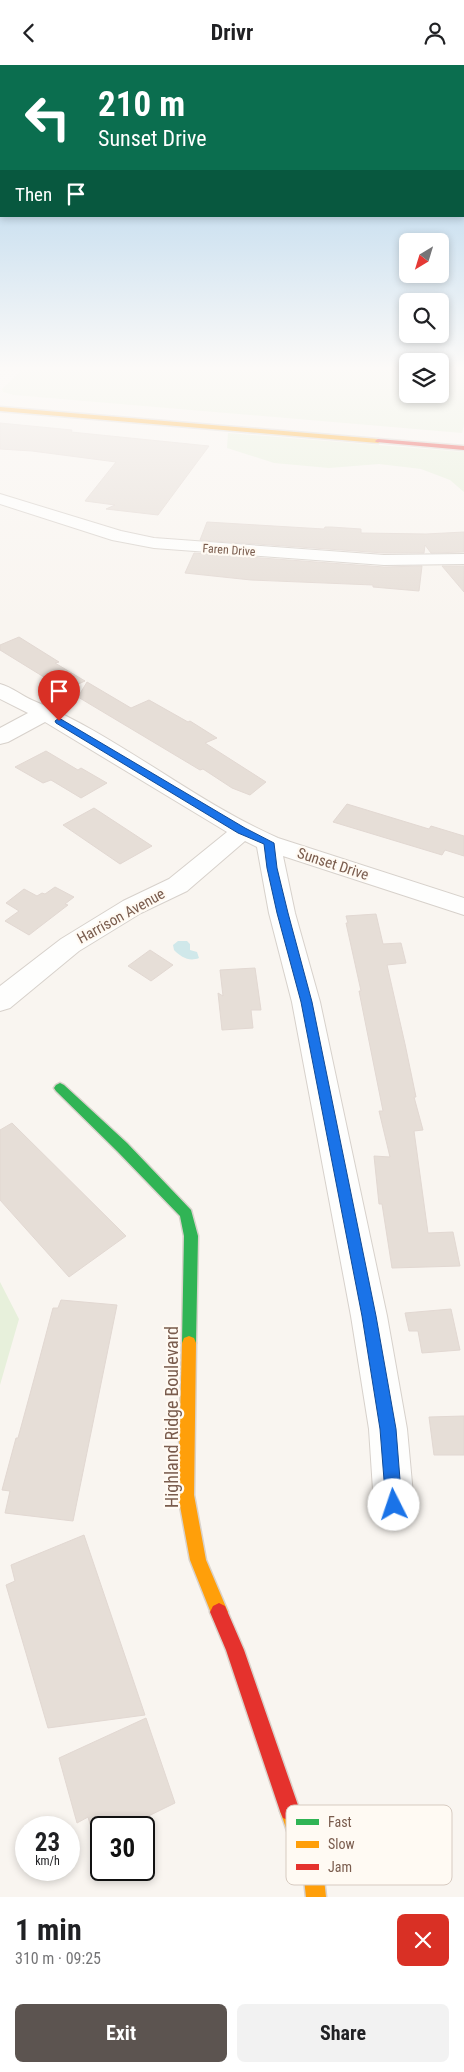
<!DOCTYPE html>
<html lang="en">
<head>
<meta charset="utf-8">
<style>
	body { margin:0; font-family:"Roboto Condensed",sans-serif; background:#f2f2f2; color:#202124; height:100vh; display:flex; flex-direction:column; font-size:19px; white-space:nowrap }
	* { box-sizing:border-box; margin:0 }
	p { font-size:16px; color:#757577 }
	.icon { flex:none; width:28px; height:28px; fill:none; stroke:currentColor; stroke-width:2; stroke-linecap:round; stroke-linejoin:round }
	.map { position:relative; height:1832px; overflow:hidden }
	.panel { display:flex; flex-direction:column; background:#fff; flex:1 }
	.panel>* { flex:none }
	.top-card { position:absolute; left:0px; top:0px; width:465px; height:152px; box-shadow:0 2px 8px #0003; background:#0b6e4f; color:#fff; overflow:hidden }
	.needle { width:32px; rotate:218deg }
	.tools { position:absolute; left:399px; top:168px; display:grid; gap:10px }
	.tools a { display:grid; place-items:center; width:50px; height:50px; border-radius:8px; background:#fff; box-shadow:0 2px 8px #0003; font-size:25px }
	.speed { position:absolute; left:15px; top:1751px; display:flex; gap:10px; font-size:25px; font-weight:700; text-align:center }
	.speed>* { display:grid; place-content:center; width:65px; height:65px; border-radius:50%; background:#fff; box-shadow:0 2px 8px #0003; line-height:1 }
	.speed small { font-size:12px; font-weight:400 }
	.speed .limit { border:2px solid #111; border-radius:8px; background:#fff; color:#111 }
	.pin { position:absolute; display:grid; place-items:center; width:42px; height:42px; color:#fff; margin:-51px -21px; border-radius:50% 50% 50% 0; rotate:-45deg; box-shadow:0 0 5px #0007 }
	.pin .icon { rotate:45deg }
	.me { position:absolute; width:55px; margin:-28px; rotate:356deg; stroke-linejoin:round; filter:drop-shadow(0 0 4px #0008) }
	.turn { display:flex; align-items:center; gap:18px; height:105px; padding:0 15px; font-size:22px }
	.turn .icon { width:65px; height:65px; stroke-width:2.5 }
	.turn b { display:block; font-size:35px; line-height:42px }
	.then { display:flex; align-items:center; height:48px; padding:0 15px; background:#0003; gap:10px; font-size:19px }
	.round { display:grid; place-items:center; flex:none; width:52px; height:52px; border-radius:8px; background:#f2f2f2 }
	.summary { display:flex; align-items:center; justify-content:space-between; height:85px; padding:0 15px }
	h1 { font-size:30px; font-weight:700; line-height:38px }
	.cta { display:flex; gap:10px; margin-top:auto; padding:10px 15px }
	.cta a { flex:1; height:58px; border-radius:8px; background:#5c5450; color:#fff; font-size:20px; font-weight:700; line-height:58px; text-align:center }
	.cta a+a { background:#f2f2f2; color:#202124 }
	header { display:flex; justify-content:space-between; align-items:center; height:65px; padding:0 15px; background:#fff; font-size:22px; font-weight:700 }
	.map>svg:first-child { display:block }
	.green { fill:#e7f0db }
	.water { fill:#d0e8ea }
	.building { fill:#e6ded7; stroke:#e2d8d2 }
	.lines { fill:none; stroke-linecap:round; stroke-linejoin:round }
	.street-casing { stroke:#d7d1cb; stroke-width:2 }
	.fast-casing { stroke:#d9d2cb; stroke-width:3 }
	.slow-casing { stroke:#d9d2cb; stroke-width:3 }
	.jam-casing { stroke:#d9d2cb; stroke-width:3 }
	.street { fill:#fefefd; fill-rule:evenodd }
	.fast { fill:#30b455; fill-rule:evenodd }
	.slow { fill:#ff9f0a; fill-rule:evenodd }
	.jam { fill:#e5322d; fill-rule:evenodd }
	.route { fill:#1a73e8; stroke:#114b97 }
	.labels { text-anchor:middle; stroke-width:4.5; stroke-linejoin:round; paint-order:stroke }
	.far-street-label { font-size:12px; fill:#7a5c4d; stroke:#fffaf3 }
	.street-label { font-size:15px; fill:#7a5c4d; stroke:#fffaf3 }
	.near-street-label { font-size:18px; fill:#7a5c4d; stroke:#fffaf3 }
	.key { fill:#fffaf3; stroke:#d7cbc1; stroke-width:1 }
	.key-label { font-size:14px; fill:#7a5c4d }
</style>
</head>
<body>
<header><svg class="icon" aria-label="back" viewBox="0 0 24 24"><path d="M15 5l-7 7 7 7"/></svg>Drivr<svg class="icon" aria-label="person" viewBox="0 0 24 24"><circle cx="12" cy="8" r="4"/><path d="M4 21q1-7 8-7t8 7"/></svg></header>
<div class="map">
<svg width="464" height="1832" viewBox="0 0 464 1832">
	<rect width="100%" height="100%" fill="#f9f5f0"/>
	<path class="green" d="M23,304H407L408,329H440V304H464V359L462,368L14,330L3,327L2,324Z
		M228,368L464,387V427L450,415L421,404L379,399L329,403L274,398L227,383Z
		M0,1217L19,1254L0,1320Z"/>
	<path class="water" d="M178,876H187L190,879V885L197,887L199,893C189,897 181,892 174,885L173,880Z"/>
	<path class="building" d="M0,358L72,365L71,367L209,381L158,450L106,444L115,440L85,436L116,397L32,386L0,384Z
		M207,457L324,464L325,462H331L361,464V468L426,469L464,467V487L431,488L425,480L424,488H384L200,475Z
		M194,488L384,502L422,501L419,526L373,522V520L251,515L185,508Z
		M442,501H464V527Z
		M19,572L59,597L55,598L85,616L65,625L0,585V580Z
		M87,617L131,643L149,635L188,657L190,656L217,673L205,678L266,717L250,730L232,723L203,704L200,705L78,632Z
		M46,686L78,705L81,703L107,718L81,733L51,715L43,718L15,702Z
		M347,739L429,764L431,761L464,771V791L445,785L442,790L333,757Z
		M94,743L152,781L120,799L63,760Z
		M55,822L74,832L65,839L68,840L29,870L5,856L19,846L6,838L24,824L37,831L42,828L45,829Z
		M376,849L383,879L401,878L406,898L387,900L405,979L416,1032H414L423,1065L414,1066L428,1168L453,1167L460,1201L392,1203L382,1139H379L374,1091L390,1092L379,1046H383L359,926H361L346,858H348L346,851Z
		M150,885L173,900L151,916L128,901Z
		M255,903L261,945H251L253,963L222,965L218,928L223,931L220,905Z
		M12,1058L126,1171L69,1212L0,1135V1065Z
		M61,1235L117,1240L73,1456L5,1448L10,1426L2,1425L16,1373H18L36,1307L53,1243H58Z
		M451,1244L460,1285L422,1288L418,1266H409L405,1248Z
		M464,1351V1390H434L429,1352Z
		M84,1470L145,1650L48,1663L6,1520L15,1516L11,1500Z
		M146,1653L175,1738L126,1762H91L88,1752L77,1758L59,1693Z"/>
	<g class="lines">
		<defs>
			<path id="street" d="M0,429L121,466L154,473L384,490L464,489V499L384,500L154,483L112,475L0,439Z
				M0,619C12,622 22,631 34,636C120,672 192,735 278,773L464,833V850L283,791L295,848L320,937L387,1251L407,1364L414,1440L408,1454L394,1460L380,1454L374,1440L369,1364L351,1251L292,937L269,848L257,782L245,776L187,826L141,848L79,886L10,943L0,946V921L61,874L123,836L169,814L227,767L45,657L8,677L0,679V663L28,648L0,634Z"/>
			<path id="fast" d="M60,1018L64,1020L127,1078L191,1145L198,1171L196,1278L194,1283L189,1285L184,1283L182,1278L184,1171L180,1151L117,1086L56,1026L54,1023L56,1020Z"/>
			<path id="slow" d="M0,342L378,374L381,376L378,378L0,346Z
				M189,1271L194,1273L196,1278L194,1430L206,1495L228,1547L225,1553L219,1556L213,1553L190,1495L178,1430L182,1278L184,1273Z
				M290,1736L297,1739L300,1746L324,1814L326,1832H306L304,1814L280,1746L283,1739Z"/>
			<path id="jam" d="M378,374L464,381V385L376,377L375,376Z
				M219,1538L225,1541L244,1585L300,1746L297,1753L290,1756L283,1753L280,1746L226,1585L210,1547L213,1541Z"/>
		</defs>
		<use href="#street" class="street-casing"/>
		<use href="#fast" class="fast-casing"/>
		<use href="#slow" class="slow-casing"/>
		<use href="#jam" class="jam-casing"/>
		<use href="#street" class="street"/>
		<use href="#fast" class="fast"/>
		<use href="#slow" class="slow"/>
		<use href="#jam" class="jam"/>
	</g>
	<linearGradient id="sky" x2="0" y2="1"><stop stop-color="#9ec9e9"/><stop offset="0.54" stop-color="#fcfaf8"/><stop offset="1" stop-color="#fcfaf8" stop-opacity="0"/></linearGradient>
	<rect width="464" height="561" fill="url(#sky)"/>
	<path class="route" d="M59,653L245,763L274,778L277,803L288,848L312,937L376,1251L396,1364L402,1440L400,1446L394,1448L388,1446L386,1440L380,1364L362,1251L301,937L277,848L267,803L264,779L238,768L56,658L55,656Z"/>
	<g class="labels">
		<g class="far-street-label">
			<text transform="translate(229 485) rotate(4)" y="4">Faren Drive</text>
		</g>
		<g class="street-label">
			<text transform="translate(333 799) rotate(18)" y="5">Sunset Drive</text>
			<text transform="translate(121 851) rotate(-29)" y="5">Harrison Avenue</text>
		</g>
		<g class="near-street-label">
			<text transform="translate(172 1352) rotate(-90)" y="6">Highland Ridge Boulevard</text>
		</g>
	</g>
	<rect x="286" y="1740" width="166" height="80" rx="8" class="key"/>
	<rect x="296" y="1754" width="23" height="6" fill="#30b455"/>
	<rect x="296" y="1776" width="23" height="7" fill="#ff9f0a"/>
	<rect x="296" y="1799" width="23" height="6" fill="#e5322d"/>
	<g class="key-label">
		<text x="328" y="1762">Fast</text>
		<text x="328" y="1784">Slow</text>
		<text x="328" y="1807">Jam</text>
	</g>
</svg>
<div class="tools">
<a><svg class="needle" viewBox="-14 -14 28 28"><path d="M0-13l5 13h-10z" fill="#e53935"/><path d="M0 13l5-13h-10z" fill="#757577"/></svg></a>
<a><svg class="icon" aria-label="search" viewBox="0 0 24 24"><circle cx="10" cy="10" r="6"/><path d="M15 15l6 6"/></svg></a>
<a><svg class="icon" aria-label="layers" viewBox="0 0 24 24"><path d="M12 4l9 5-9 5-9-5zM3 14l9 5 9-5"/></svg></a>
</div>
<div class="speed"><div>23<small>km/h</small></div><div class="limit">30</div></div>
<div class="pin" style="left:59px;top:656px;background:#d93025"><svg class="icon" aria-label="arrive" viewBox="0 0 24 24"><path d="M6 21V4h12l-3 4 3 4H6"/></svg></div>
<svg class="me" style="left:394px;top:1440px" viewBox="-20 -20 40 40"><circle r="19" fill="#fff"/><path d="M0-13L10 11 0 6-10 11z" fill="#1a73e8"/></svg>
<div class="top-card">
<div class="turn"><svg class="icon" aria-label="left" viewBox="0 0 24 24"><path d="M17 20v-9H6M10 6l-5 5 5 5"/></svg><div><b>210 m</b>Sunset Drive</div></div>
<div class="then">Then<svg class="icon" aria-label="arrive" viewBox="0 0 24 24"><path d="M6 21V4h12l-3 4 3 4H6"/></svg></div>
</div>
</div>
<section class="panel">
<div class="summary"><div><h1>1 min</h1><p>310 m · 09:25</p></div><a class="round" style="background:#d93025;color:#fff"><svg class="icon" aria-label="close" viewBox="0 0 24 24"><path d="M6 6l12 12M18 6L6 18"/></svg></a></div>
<div class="cta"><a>Exit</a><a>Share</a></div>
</section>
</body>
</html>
